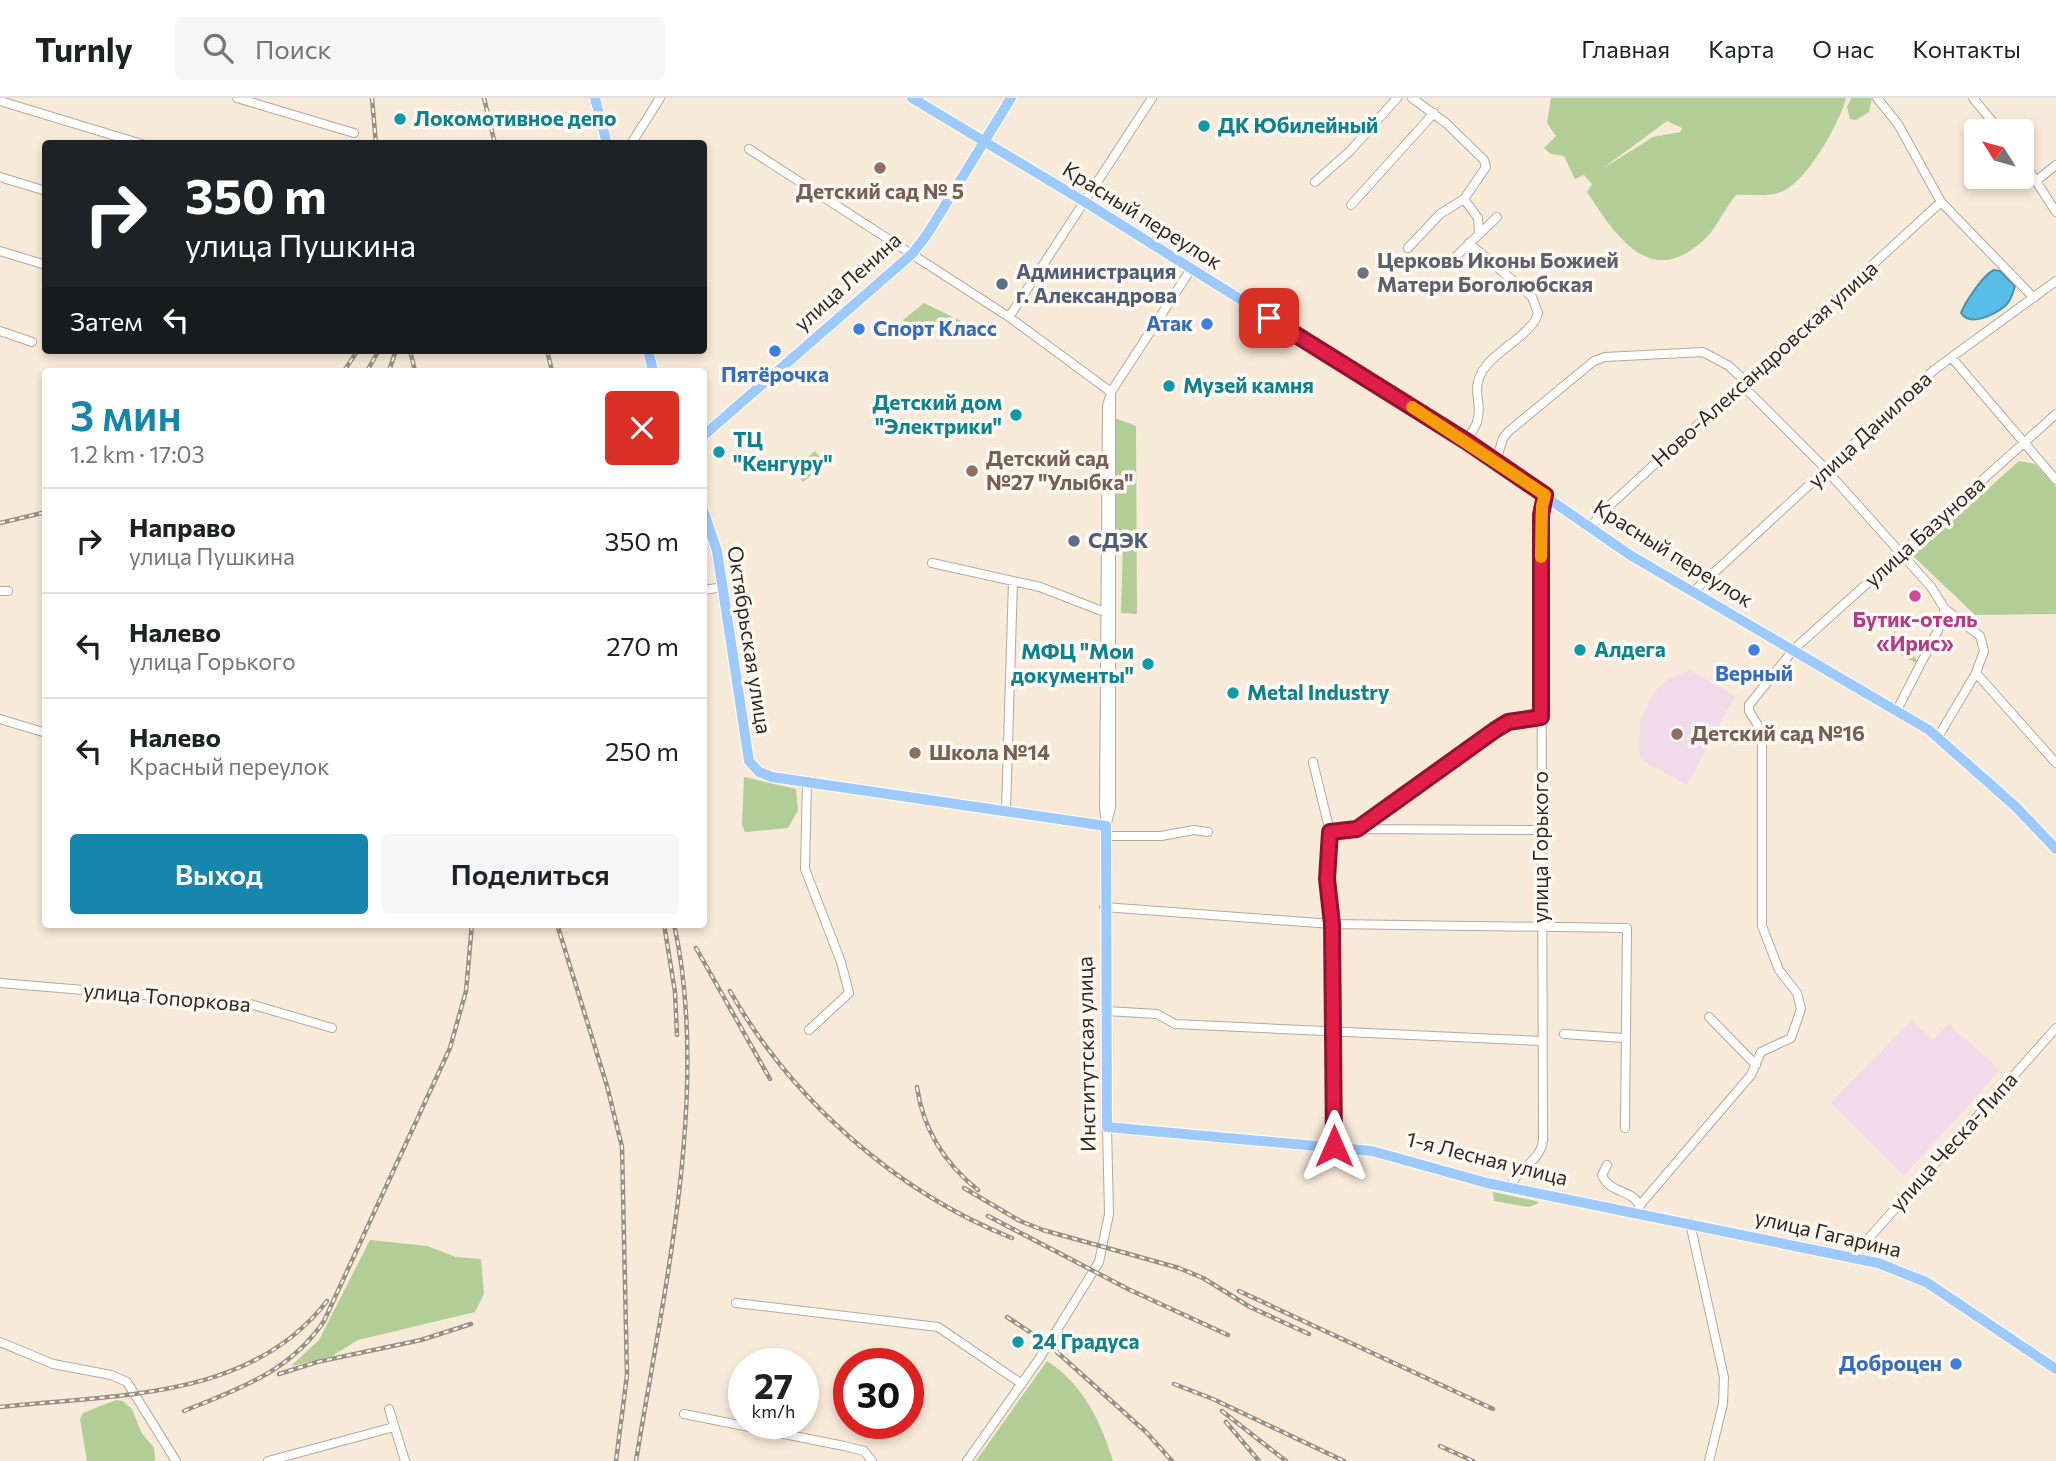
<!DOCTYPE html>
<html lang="ru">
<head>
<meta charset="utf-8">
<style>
	body { margin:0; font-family:Commissioner,sans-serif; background:#f6f6f6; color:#202124; height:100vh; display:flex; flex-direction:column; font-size:26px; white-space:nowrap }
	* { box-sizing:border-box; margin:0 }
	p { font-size:23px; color:#757577 }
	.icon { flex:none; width:38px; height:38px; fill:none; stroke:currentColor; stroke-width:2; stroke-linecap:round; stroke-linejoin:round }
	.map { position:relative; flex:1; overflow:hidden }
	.sheet { position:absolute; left:42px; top:270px; width:665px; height:560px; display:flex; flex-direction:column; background:#fff; border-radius:7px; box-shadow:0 4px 10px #0003 }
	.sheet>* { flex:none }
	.top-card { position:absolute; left:42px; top:42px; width:665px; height:214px; border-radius:7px; box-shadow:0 4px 10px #0003; background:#202124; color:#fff; overflow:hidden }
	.needle { width:46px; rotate:307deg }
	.tools { position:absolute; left:1964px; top:21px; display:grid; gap:14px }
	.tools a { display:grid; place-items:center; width:70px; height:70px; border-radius:7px; background:#fff; box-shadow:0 4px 10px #0003; font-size:35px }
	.speed { position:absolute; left:728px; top:1250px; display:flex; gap:14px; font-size:35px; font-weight:700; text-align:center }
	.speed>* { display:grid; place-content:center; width:91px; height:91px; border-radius:50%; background:#fff; box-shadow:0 4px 10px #0003; line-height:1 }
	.speed small { font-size:18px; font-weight:400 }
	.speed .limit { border:10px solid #d22; background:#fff; color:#111 }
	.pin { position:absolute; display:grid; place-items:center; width:60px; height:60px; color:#fff; margin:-30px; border-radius:14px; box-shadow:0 4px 10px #0006 }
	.me { position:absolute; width:77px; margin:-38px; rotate:0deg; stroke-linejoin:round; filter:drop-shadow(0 0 5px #0008) }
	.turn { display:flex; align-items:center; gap:24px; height:147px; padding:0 28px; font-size:32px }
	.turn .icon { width:91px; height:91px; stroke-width:2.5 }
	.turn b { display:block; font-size:49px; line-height:60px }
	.then { display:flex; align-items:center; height:66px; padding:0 28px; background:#0003; gap:14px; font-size:26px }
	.round { display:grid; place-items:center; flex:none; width:74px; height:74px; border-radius:7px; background:#f6f6f6 }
	.headline { display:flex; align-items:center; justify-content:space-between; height:119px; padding:0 28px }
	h1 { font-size:42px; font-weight:600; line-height:52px; color:#1786ad }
	.primary-button { display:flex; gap:14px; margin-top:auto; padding:14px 28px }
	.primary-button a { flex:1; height:80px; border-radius:7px; background:#1786ad; color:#fff; font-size:28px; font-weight:600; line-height:80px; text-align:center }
	.primary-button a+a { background:#f6f6f6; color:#202124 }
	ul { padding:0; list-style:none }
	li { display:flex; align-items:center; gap:21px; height:105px; padding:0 28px; border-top:2px solid #e0e0e0 }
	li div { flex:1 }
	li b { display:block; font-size:26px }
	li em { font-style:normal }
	header { display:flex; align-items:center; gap:42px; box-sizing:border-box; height:98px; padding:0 35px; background:#fff; border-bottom:2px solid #e0e0e0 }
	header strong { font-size:33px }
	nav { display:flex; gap:38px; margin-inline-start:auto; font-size:24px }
	.search { width:490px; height:63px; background:#f6f6f6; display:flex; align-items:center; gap:18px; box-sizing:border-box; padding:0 24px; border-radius:7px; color:#757577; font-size:26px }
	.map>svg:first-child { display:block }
	.education { fill:#f1dbea }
	.green { fill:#b2cd95; fill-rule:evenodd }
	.water { fill:#58bee7; stroke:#4c91ac; stroke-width:2 }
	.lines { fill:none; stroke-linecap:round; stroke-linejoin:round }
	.minor-casing { stroke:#b6a999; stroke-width:10 }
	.major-casing { stroke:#fff; stroke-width:12 }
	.minor { stroke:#fff; stroke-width:8 }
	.major { stroke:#9dcafb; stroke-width:10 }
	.rail-casing { stroke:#998f83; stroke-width:4.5 }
	.rail { stroke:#fff9f2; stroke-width:2; stroke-dasharray:5; stroke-linecap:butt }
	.route-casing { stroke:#92132f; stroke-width:18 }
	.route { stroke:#e11d48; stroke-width:12 }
	.slow { stroke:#f59e0b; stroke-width:12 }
	.culture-dot { fill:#0f9aa8; stroke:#fff9f2; stroke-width:2.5 }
	.education-dot { fill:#8d6e63; stroke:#fff9f2; stroke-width:2.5 }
	.worship-dot { fill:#6b7280; stroke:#fff9f2; stroke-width:2.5 }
	.service-dot { fill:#5c6f8a; stroke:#fff9f2; stroke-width:2.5 }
	.shop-dot { fill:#3f7fe0; stroke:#fff9f2; stroke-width:2.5 }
	.hotel-dot { fill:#d1479c; stroke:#fff9f2; stroke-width:2.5 }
	.labels { text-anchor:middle; stroke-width:7; stroke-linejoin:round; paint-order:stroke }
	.culture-label { font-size:21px; font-weight:bold; fill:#0d838f; stroke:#fff9f2; text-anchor:start }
	.education-label { font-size:21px; font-weight:bold; fill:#785e54; stroke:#fff9f2; text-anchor:start }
	.street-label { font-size:21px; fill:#2f2923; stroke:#fff9f2 }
	.worship-label { font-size:21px; font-weight:bold; fill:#5b616d; stroke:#fff9f2; text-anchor:start }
	.service-label { font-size:21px; font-weight:bold; fill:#4e5e75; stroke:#fff9f2; text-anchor:start }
	.shop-label { font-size:21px; font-weight:bold; fill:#366cbe; stroke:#fff9f2; text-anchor:end }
	.hotel-label { font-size:21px; font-weight:bold; fill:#b23c85; stroke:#fff9f2 }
</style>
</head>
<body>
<header>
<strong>Turnly</strong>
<div class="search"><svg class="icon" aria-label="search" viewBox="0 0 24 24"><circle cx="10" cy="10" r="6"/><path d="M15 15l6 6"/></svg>Поиск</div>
<nav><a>Главная</a><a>Карта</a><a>О нас</a><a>Контакты</a></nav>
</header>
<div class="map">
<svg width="2056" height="1363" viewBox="0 0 2056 1363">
	<rect width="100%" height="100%" fill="#f8ead9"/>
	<path class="education" d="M1690,572L1735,598L1687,687L1641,662L1639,649L1640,623L1654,594L1664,583Z
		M1912,922L1933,942L1949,926L2000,972L1904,1078L1831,1005Z"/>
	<path class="green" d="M1551,0H1846C1839,26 1807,84 1781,94C1769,99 1749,96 1736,97C1725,110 1717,129 1705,141C1651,192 1617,140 1587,94L1592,86L1584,77L1575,81L1564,58L1551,56L1544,50L1556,38L1547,25ZM1667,23L1682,30L1680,34L1653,39L1602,71Z
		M1851,0H1872L1869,14L1856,22L1850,21L1847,9Z
		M924,205L961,223L952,234L945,228L916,243L903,222Z
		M1115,320L1136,328L1137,516L1121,515L1123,444L1115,440Z
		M815,353L825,366L803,384L793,371Z
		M2019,363L2035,366L2056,389V516L1975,517L1913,458Z
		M1895,533L1916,561V565L1882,547L1883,543Z
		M744,679L796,691L798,712L788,730L745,734L742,727Z
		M1493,1094L1536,1103L1539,1105L1529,1109L1494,1103Z
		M370,1142L427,1148L456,1159L481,1161L484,1196L475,1214L358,1242L332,1258L291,1268L319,1242Z
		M1047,1263C1083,1286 1101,1324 1113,1363H976Z
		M116,1302L123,1303L132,1311L141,1334L154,1350L155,1363H87L80,1321L83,1315Z"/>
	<path class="water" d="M1994,172L2000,173L2015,188C2013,195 2011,203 2005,208C1994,217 1970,229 1961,215C1965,204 1984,176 1994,172Z"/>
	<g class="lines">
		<defs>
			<path id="minor" d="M237,0L354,35
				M1877,0L1898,26L1941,104L2034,200
				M1973,0L2000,33
				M0,3L142,46
				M631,46L660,0
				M749,51L1009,219L1111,294
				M2021,60L2056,114
				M0,79L46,93
				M2036,83L2056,67
				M1315,84L1350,53L1397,0
				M1464,101L1478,120L1479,136
				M1351,107L1434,15
				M1408,150L1440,116L1464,101L1486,69L1484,62L1446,25L1412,0
				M0,153L46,167
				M1447,167L1497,119
				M1009,219L1152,0
				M0,233L32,244
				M1952,260L2056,382
				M1741,286L1821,366L1931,489L1945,511L1980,538L1984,553L1976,575L2056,665
				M1466,343C1469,337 1475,331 1477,324C1484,304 1468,291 1486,268C1498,252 1535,233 1538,215L1532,199L1469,145
				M1496,363L1503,340L1509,333L1594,263L1605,259L1703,254L1729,268L1745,283
				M1590,429L1609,408L1941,104
				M932,465L1040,489L1107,515
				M704,492L723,489
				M0,493H8
				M1693,494L1934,272L2056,183
				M1897,612L1938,532L1945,511
				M0,621L46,635
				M1938,639L1976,575
				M1313,664L1330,734L1327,781L1332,826L1333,1048
				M807,683L805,771L841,864L849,895L809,932
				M1006,712L1013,483
				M1107,725L1111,709V297
				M1106,728L1104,709L1107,308L1111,294L1191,171
				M1357,731L1495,632L1508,624L1541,619
				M1330,734L1357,731L1541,732
				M1106,738H1161L1194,732L1208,734
				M1104,809L1332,826L1627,830L1625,1030
				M0,885L250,906L332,930
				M1106,913L1157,916L1175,926L1542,943
				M1709,919L1756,967
				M1564,936L1624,940
				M1607,1067L1602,1077C1609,1096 1634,1091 1640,1109
				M1510,1090C1516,1070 1541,1064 1543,1042L1541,417L1545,397
				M1640,1107L1751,977L1761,954L1791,940L1801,911L1797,895L1779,872L1762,828V634L1749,613V607L1794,551L2056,316
				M1690,1125L1724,1279L1723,1306L1709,1363
				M1852,1159L2056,930
				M736,1205L938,1229L1022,1286
				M0,1244L53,1266L111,1277L127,1284L176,1363
				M389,1311L405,1363
				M684,1316L844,1348L864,1353L872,1363
				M268,1363L394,1329
				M967,1363L1039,1261L1099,1164L1109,1116L1107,1029"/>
			<path id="major" d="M595,0L607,46
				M912,0L1085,104L1449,332L1630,457L1929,632L2016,709L2056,751
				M648,252L653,273
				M704,337L912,156L928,135L1011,0
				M704,414L717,453L749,663L759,674L772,679L1106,728L1107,1029L1372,1053L1487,1085L1878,1165L1926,1184L2056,1271"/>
		</defs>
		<use href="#minor" class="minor-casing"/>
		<use href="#major" class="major-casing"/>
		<use href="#minor" class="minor"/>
		<use href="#major" class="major"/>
		<defs>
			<path id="rail" d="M372,0L376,46
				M484,0L495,46
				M410,252L415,273
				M547,252L552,273
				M344,273L358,252
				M367,273L379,252
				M389,273L396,252
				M0,425L46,414
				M557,826L607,988L622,1049L627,1277L616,1363
				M664,826L675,894L677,937
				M696,850L770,981
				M730,893C791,1001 896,1094 1012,1140
				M917,989C923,1031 944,1065 978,1092
				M964,1090L1020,1123L1043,1132L1179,1170L1203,1180L1250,1209L1309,1236
				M988,1118L1130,1192L1228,1237
				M1239,1193L1493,1311
				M1007,1219L1048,1246L1146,1334L1172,1363
				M279,1276L317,1264L421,1242L471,1226
				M1174,1286L1213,1301L1344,1363
				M0,1309C114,1296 250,1303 327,1203
				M184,1313C238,1291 290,1274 324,1223L450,950L466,893L472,826
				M1222,1313L1286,1363
				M1226,1324L1259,1363
				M1440,1348L1473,1363
				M636,1363C663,1196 711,993 674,826"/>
		</defs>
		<use href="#rail" class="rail-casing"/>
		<use href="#rail" class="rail"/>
	</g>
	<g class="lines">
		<defs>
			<path id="route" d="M1269,220L1466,343L1545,397L1541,417V619L1508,624L1495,632L1357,731L1330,734L1327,781L1332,826L1334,1048"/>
		</defs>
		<use href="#route" class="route-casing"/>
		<use href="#route" class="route"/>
		<path class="slow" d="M1412,309L1545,397L1542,408L1541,459"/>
	</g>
	<g class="culture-dot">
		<circle cx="400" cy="21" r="7"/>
		<circle cx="1204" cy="28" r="7"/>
		<circle cx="1169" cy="288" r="7"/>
		<circle cx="1016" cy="317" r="7"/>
		<circle cx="719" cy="354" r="7"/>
		<circle cx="1580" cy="552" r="7"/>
		<circle cx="1148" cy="566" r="7"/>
		<circle cx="1233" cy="595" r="7"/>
		<circle cx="1018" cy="1244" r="7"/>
	</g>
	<g class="education-dot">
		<circle cx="880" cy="70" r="7"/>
		<circle cx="972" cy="373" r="7"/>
		<circle cx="1677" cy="636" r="7"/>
		<circle cx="915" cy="655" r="7"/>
	</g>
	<circle class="worship-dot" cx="1363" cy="175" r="7"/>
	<g class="service-dot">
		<circle cx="1002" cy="186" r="7"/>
		<circle cx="1074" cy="443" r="7"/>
	</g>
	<g class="shop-dot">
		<circle cx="1207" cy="226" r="7"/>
		<circle cx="859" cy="231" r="7"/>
		<circle cx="775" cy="253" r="7"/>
		<circle cx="1754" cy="552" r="7"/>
		<circle cx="1956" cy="1266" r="7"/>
	</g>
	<circle class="hotel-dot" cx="1915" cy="498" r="7"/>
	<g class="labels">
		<g class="culture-label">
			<text x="414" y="28">Локомотивное депо</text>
			<text x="1218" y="35">ДК Юбилейный</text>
			<text x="1183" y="295">Музей камня</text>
			<text x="1002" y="312" text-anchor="end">Детский дом<tspan x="1002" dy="24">"Электрики"</tspan></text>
			<text x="733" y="349">ТЦ<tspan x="733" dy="24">"Кенгуру"</tspan></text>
			<text x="1594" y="559">Алдега</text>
			<text x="1134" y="561" text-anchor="end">МФЦ "Мои<tspan x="1134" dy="24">документы"</tspan></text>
			<text x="1247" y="602">Metal Industry</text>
			<text x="1032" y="1251">24 Градуса</text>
		</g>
		<g class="education-label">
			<text x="880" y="101" text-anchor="middle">Детский сад № 5</text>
			<text x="986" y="368">Детский сад<tspan x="986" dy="24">№27 "Улыбка"</tspan></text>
			<text x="1691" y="643">Детский сад №16</text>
			<text x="929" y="662">Школа №14</text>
		</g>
		<g class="street-label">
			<text transform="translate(1142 118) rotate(32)" y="7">Красный переулок</text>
			<text transform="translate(848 184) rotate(-42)" y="7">улица Ленина</text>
			<text transform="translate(1765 266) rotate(-42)" y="7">Ново-Александровская улица</text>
			<text transform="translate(1870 332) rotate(-43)" y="7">улица Данилова</text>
			<text transform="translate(1925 434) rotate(-42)" y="7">улица Базунова</text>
			<text transform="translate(1673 456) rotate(32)" y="7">Красный переулок</text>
			<text transform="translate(749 542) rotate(81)" y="7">Октябрьская улица</text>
			<text transform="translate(1541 749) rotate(-90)" y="7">улица Горького</text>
			<text transform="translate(167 900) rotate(5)" y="7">улица Топоркова</text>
			<text transform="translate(1087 956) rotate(-91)" y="7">Институтская улица</text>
			<text transform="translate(1954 1044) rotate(-48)" y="7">улица Ческа-Липа</text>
			<text transform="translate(1487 1061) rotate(14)" y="7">1-я Лесная улица</text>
			<text transform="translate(1828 1136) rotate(13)" y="7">улица Гагарина</text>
		</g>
		<g class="worship-label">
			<text x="1377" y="170">Церковь Иконы Божией<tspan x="1377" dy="24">Матери Боголюбская</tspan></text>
		</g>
		<g class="service-label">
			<text x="1016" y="181">Администрация<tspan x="1016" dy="24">г. Александрова</tspan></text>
			<text x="1088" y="450">СДЭК</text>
		</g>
		<g class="shop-label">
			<text x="1193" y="233">Атак</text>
			<text x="873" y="238" text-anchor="start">Спорт Класс</text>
			<text x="775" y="284" text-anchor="middle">Пятёрочка</text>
			<text x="1754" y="583" text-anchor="middle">Верный</text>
			<text x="1942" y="1273">Доброцен</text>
		</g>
		<g class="hotel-label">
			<text x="1915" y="529">Бутик-отель<tspan x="1915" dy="24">«Ирис»</tspan></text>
		</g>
	</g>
</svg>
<div class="tools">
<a><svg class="needle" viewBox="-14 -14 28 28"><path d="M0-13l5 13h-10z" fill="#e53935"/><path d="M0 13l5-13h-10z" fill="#757577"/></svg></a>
</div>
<div class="speed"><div>27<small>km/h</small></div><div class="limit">30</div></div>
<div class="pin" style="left:1269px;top:220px;background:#d93025"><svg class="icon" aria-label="arrive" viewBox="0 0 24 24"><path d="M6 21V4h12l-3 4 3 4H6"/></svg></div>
<svg class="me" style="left:1334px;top:1048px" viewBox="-20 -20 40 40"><path d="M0-17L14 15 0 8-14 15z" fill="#e11d48" stroke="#fff" stroke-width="4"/></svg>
<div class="top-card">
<div class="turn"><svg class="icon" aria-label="right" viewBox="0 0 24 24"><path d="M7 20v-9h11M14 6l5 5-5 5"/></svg><div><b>350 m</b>улица Пушкина</div></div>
<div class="then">Затем<svg class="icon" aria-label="left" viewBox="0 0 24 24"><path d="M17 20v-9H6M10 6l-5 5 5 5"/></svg></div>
</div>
<section class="sheet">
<div class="headline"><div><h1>3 мин</h1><p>1.2 km · 17:03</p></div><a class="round" style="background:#d93025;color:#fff"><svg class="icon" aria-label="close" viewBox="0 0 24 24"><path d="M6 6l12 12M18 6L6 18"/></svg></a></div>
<ul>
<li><svg class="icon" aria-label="right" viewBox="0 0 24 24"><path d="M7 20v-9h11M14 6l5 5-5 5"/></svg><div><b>Направо</b><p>улица Пушкина</p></div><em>350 m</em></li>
<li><svg class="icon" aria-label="left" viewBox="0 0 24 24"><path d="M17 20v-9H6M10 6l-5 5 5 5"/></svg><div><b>Налево</b><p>улица Горького</p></div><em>270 m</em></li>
<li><svg class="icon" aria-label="left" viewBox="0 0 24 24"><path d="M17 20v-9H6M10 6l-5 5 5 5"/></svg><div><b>Налево</b><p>Красный переулок</p></div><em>250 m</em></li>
</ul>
<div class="primary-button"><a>Выход</a><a>Поделиться</a></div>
</section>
</div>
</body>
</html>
